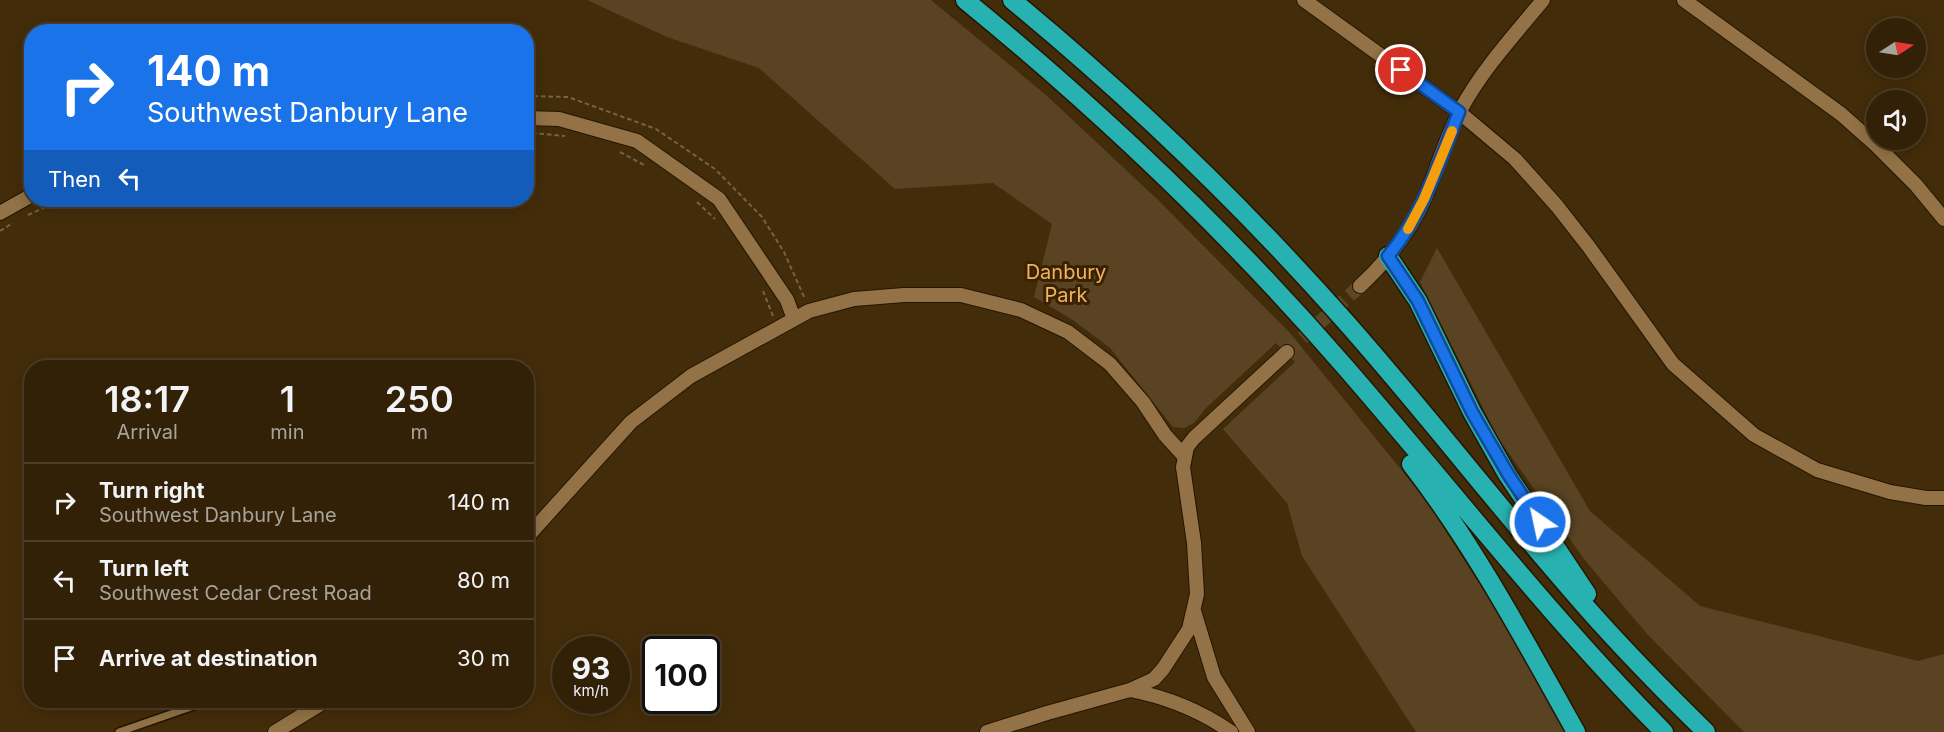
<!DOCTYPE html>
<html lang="en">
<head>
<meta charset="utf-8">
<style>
	body { margin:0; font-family:Inter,sans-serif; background:#3a2911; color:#f1f3f6; height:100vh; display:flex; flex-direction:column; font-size:22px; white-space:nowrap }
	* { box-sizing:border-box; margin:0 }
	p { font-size:20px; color:#a8a39b }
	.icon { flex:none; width:33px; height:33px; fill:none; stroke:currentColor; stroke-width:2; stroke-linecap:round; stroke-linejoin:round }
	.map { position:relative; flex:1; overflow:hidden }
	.drawer { position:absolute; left:24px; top:360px; width:510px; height:348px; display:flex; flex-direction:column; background:#322107; border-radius:24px; box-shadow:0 3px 15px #0003,0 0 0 2px #4d3e28 }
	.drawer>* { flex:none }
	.guide { position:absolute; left:24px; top:24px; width:510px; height:183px; border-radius:24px; box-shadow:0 3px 15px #0003,0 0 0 2px #4d3e28; background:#1a73e8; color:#fff; overflow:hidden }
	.needle { width:39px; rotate:78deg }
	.buttons { position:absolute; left:1866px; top:18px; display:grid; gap:12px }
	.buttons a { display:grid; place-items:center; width:60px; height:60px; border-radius:50%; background:#322107; box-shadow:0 3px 15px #0003,0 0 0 2px #4d3e28; font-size:30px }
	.speed { position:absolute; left:552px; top:636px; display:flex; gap:12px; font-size:30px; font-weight:700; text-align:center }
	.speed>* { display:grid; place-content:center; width:78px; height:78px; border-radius:50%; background:#322107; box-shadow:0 3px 15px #0003,0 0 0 2px #4d3e28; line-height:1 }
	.speed small { font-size:15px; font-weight:400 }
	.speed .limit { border:3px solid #111; border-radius:9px; background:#fff; color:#111 }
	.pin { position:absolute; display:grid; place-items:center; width:51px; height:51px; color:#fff; margin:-26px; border:3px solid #fff; border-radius:50%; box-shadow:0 2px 6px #0007 }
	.me { position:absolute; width:66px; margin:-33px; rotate:326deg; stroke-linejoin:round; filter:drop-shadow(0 0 4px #0008) }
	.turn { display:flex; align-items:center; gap:21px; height:126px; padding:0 24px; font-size:27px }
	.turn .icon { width:78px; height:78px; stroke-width:2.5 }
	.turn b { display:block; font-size:42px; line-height:51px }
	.then { display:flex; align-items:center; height:57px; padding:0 24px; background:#0003; gap:12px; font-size:22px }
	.eta { display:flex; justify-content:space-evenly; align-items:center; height:102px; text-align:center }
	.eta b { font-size:36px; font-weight:600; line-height:42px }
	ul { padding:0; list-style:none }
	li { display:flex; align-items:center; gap:18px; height:78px; padding:0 24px; border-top:2px solid #4d3e28 }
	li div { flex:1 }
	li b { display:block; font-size:22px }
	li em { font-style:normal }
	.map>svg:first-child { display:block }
	.green { fill:#5a4323 }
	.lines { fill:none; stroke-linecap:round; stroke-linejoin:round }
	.minor-tunnel { stroke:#5c4625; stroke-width:14; stroke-dasharray:14 7; stroke-linecap:butt }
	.service-casing { stroke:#251601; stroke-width:10 }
	.minor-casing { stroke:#251601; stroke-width:16 }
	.motorway-casing { stroke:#251601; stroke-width:21 }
	.path { stroke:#786243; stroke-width:2; stroke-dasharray:4.5 3; stroke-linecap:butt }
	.service { stroke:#927246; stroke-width:7 }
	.minor { stroke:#927246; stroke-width:14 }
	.motorway { stroke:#27b1b0; stroke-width:18 }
	.route-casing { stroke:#114b97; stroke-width:15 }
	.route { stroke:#1a73e8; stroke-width:10 }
	.slow { stroke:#f59e0b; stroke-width:10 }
	.labels { text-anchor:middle; stroke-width:6; stroke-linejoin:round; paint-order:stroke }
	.park-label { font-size:20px; fill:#f0b460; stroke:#382200 }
</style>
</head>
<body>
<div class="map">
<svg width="1944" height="732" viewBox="0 0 1944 732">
	<rect width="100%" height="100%" fill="#432c09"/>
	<path class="green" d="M587,0H931L1046,95L1157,199L1290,333L1425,499L1507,627L1565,732H1416L1302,556L1287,503L1223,429L1295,362L1276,343L1207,407L1194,423L1184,428L1173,427L1110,348L1073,320L1034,297L1052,224L993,183L895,189L759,68L667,37Z
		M1437,248L1590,511L1700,606L1918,661L1944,654V732H1744L1647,634L1584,559L1498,438L1420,282Z"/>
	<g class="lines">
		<path class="minor-tunnel" d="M1287,352L1360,286"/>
		<defs>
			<path id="service" d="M119,732L211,700"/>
			<path id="minor" d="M1304,0L1459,112L1515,159L1557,206L1589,247L1673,364L1754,435L1817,470L1890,492L1926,498H1944
				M1684,0L1841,114L1876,145L1916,185L1944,219
				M526,118L559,119L637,141L719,199L787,300L794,319
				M0,213L32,195
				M1360,286C1387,261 1410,232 1425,198C1437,169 1446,137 1461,109C1482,70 1514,35 1543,0
				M526,538L631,422L691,376L809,311L854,299L904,295H961L1021,310L1068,332L1110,364L1143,402L1165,435L1184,456
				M1194,611L1214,677L1248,732
				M1130,690C1166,697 1201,711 1231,732
				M275,732L327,700
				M987,732L1047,713L1130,690L1154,679L1163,669L1189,629L1197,594L1194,543L1183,467L1187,447L1194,438L1287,352"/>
			<path id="motorway" d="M965,0C1102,112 1230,234 1346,368C1452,490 1550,617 1664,732
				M1012,0C1131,98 1242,205 1344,320C1423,409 1495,503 1573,592C1615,641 1660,687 1706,732
				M1388,256L1418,301L1472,412L1507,474L1587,594
				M1411,464C1475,547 1525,641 1576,732"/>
		</defs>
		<use href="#service" class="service-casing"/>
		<use href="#minor" class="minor-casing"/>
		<use href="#motorway" class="motorway-casing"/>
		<path class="path" d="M526,96L568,97L656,129L715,169L762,217L784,252L805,299
			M532,133L565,136
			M620,152L646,166
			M697,202L715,219
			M28,215L61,200
			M0,231L13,223
			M763,291L773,316"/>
		<use href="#service" class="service"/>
		<use href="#minor" class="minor"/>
		<use href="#motorway" class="motorway"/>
	</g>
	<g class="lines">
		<defs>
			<path id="route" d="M1401,70L1459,112C1439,162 1423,215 1388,256L1418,301L1472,412L1508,474L1540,522"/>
		</defs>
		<use href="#route" class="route-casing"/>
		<use href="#route" class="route"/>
		<path class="slow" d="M1408,229L1424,199L1452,131"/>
	</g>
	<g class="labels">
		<g class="park-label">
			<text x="1066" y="279">Danbury<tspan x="1066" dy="23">Park</tspan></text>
		</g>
	</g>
</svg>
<div class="buttons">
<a><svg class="needle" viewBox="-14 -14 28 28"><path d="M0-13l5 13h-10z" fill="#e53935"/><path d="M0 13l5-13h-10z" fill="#a8a39b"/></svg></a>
<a><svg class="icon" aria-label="sound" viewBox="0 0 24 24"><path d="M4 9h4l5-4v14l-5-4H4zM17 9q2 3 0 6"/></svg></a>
</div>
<div class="speed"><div>93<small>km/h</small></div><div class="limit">100</div></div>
<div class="pin" style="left:1401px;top:70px;background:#d93025"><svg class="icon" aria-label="arrive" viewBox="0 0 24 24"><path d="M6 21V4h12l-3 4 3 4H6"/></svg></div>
<svg class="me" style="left:1540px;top:522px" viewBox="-20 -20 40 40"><circle r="17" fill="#1a73e8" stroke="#fff" stroke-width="3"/><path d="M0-11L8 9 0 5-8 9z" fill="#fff"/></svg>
<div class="guide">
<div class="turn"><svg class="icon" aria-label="right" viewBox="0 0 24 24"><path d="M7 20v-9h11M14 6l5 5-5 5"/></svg><div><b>140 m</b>Southwest Danbury Lane</div></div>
<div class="then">Then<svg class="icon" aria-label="left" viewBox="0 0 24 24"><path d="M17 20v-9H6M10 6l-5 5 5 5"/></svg></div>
</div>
<section class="drawer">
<div class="eta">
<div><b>18:17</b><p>Arrival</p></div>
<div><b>1</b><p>min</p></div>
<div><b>250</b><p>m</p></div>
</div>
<ul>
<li><svg class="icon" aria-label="right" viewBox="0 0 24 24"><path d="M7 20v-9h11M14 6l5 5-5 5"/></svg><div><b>Turn right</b><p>Southwest Danbury Lane</p></div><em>140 m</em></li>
<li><svg class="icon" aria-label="left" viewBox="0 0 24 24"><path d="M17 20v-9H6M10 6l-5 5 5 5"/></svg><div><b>Turn left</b><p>Southwest Cedar Crest Road</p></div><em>80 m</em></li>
<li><svg class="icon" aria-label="arrive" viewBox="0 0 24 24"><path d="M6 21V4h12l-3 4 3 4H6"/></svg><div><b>Arrive at destination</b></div><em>30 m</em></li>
</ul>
</section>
</div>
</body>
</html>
